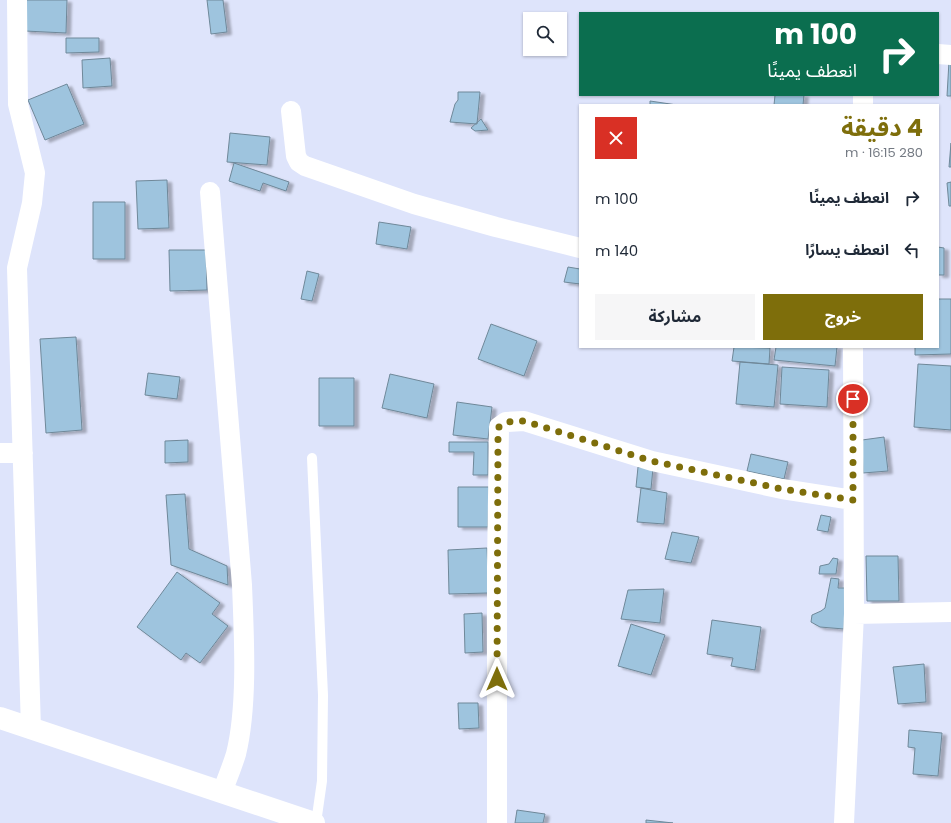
<!DOCTYPE html>
<html lang="ar">
<head>
<meta charset="utf-8">
<style>
	body { margin:0; font-family:Poppins,"Noto Sans Arabic",sans-serif; background:#f6f6f7; color:#1f2937; direction:rtl; height:100vh; display:flex; flex-direction:column; font-size:15px; white-space:nowrap }
	* { box-sizing:border-box; margin:0 }
	p { font-size:13px; color:#747a83 }
	.icon { flex:none; width:22px; height:22px; fill:none; stroke:currentColor; stroke-width:2; stroke-linecap:round; stroke-linejoin:round }
	.map { position:relative; flex:1; overflow:hidden; direction:ltr }
	.drawer { position:absolute; left:579px; top:104px; width:360px; height:244px; display:flex; flex-direction:column; background:#fff; border-radius:0px; box-shadow:0 1px 3px #0004; direction:rtl }
	.drawer>* { flex:none }
	.guide { position:absolute; left:579px; top:12px; width:360px; height:84px; border-radius:0px; box-shadow:0 1px 3px #0004; direction:rtl; background:#0b6e4f; color:#fff; overflow:hidden }
	.controls { position:absolute; left:523px; top:12px; display:grid; gap:8px }
	.controls a { display:grid; place-items:center; width:44px; height:44px; border-radius:0px; background:#fff; box-shadow:0 1px 3px #0004; font-size:20px }
	.pin { position:absolute; display:grid; place-items:center; width:34px; height:34px; color:#fff; margin:-17px; border:2px solid #fff; border-radius:50%; box-shadow:0 1px 4px #0007 }
	.me { position:absolute; width:44px; margin:-22px; rotate:0deg; stroke-linejoin:round; filter:drop-shadow(0 0 3px #0008) }
	.turn { display:flex; align-items:center; gap:14px; height:84px; padding:0 16px; font-size:18px }
	.turn .icon { width:52px; height:52px; stroke-width:2.5 }
	.turn b { display:block; font-size:28px; line-height:34px }
	.round { display:grid; place-items:center; flex:none; width:42px; height:42px; border-radius:0px; background:#f6f6f7 }
	.summary { display:flex; align-items:center; justify-content:space-between; height:68px; padding:0 16px }
	h1 { font-size:24px; font-weight:700; line-height:30px; color:#7e6e0b }
	.primary-button { display:flex; gap:8px; margin-top:auto; padding:8px 16px }
	.primary-button a { flex:1; height:46px; border-radius:0px; background:#7e6e0b; color:#fff; font-size:16px; font-weight:700; line-height:46px; text-align:center }
	.primary-button a+a { background:#f6f6f7; color:#1f2937 }
	ul { padding:0; list-style:none }
	li { display:flex; align-items:center; gap:12px; height:52px; padding:0 16px }
	li div { flex:1 }
	li b { display:block; font-size:15px }
	li em { font-style:normal }
	.map>svg:first-child { display:block }
	.building { fill:#9ec4de; stroke:#6f8899; filter:url(#shadow) }
	.lines { fill:none; stroke-linecap:round; stroke-linejoin:round }
	.service { stroke:#fff; stroke-width:10 }
	.minor { stroke:#fff; stroke-width:20 }
	.secondary { stroke:#fff; stroke-width:22 }
	.route { stroke:#7e6e0b; stroke-width:7; stroke-dasharray:0 12.6 }
</style>
</head>
<body>
<div class="map">
<svg width="951" height="823" viewBox="0 0 951 823">
	<defs>
		<filter id="shadow"><feDropShadow dx="4.5" dy="2.5" stdDeviation="1" flood-color="#0004"/></filter>
	</defs>
	<rect width="100%" height="100%" fill="#dee4fb"/>
	<path class="building" d="M26,0H67L66,33L25,31Z
		M207,0H223L227,32L211,34Z
		M66,38H99V52L66,53Z
		M110,58L112,86L83,88L82,60Z
		M949,61H951V96H947Z
		M67,84L84,124L45,140L28,100Z
		M458,92H480L477,124L450,122L455,104L458,100Z
		M775,95H804L803,105H774Z
		M650,101L677,105H650Z
		M481,119L488,130L475,131L471,128Z
		M230,133L270,137L267,165L227,162Z
		M951,143V167H949Z
		M234,163L289,182L286,191L263,183L260,191L229,181Z
		M167,180L169,228L138,229L136,181Z
		M951,182V206H949L947,183Z
		M93,202H125V259H93Z
		M379,222L411,227L407,249L376,244Z
		M938,247L944,248V275H938Z
		M169,250H206L207,290L170,291Z
		M568,267L580,269V284L564,282Z
		M307,271L319,274L312,301L301,299Z
		M938,299H951V354L915,355V347H938Z
		M491,324L537,341L524,376L478,359Z
		M76,337L82,430L46,433L40,339Z
		M734,347L770,348L769,364L732,361Z
		M776,347H837L835,366L774,360Z
		M740,362L778,365L774,407L736,404Z
		M918,364L951,366V430L914,427Z
		M782,367L829,370L827,407L780,404Z
		M148,373L180,377L177,399L145,395Z
		M390,374L434,384L427,418L382,408Z
		M319,378H354V426H319Z
		M457,402L492,407L488,439L453,435Z
		M884,437L888,471L863,473L862,440Z
		M188,440V462L165,463V441Z
		M449,442H488V475H473L474,452H449Z
		M751,454L788,462L784,479L747,471Z
		M638,467L653,468L651,489L636,487Z
		M458,487H489L488,527H458Z
		M641,488L667,493L664,524L637,522Z
		M185,494L189,549L227,566L228,585L171,565L166,495Z
		M821,515L831,517L828,532L817,530Z
		M672,532L699,537L691,563L665,559Z
		M487,548L489,593L449,594L448,550Z
		M866,556H898L899,601H867Z
		M833,558L838,559L836,574H819L820,566L829,564Z
		M177,572L220,603L212,614L228,626L200,663L186,653L181,660L137,627Z
		M831,578L839,579L838,588H846L844,629L820,627L811,622L812,615L821,611L825,608Z
		M664,589L660,623L621,619L628,590Z
		M482,613L483,652L465,653L464,614Z
		M712,620L761,627L755,670L731,666L733,658L707,654Z
		M631,624L665,635L651,675L618,666Z
		M924,664L926,702L898,704L893,667Z
		M458,703H478L479,728L459,729Z
		M909,730L942,733L938,776L913,774L915,748L908,747Z
		M517,810L545,814L543,823H515Z
		M646,820L673,823H646Z"/>
	<g class="lines">
		<path class="service" d="M312,458L323,695L322,781L316,823"/>
		<path class="minor" d="M17,0L18,104L35,173L32,203L17,268L31,729
			M938,54L951,55
			M863,105V95
			M291,111L296,156L299,162L305,166L414,204L496,227L580,248
			M210,192L242,585C244,636 248,705 236,754C232,767 227,779 222,792
			M0,453H23
			M854,614L951,612
			M497,823V567L499,427L506,422L524,421L652,461L782,489L853,500
			M844,823L854,614L853,347"/>
		<path class="secondary" d="M0,718L314,823"/>
	</g>
	<g class="lines">
		<path class="route" d="M497,679L498,438L499,427L506,422L524,421L652,461L782,489L853,500V399"/>
	</g>
</svg>
<div class="controls">
<a><svg class="icon" aria-label="search" viewBox="0 0 24 24"><circle cx="10" cy="10" r="6"/><path d="M15 15l6 6"/></svg></a>
</div>
<div class="pin" style="left:853px;top:399px;background:#d93025"><svg class="icon" aria-label="arrive" viewBox="0 0 24 24"><path d="M6 21V4h12l-3 4 3 4H6"/></svg></div>
<svg class="me" style="left:497px;top:679px" viewBox="-20 -20 40 40"><path d="M0-17L14 15 0 8-14 15z" fill="#7e6e0b" stroke="#fff" stroke-width="4"/></svg>
<div class="guide">
<div class="turn"><svg class="icon" aria-label="right" viewBox="0 0 24 24"><path d="M7 20v-9h11M14 6l5 5-5 5"/></svg><div><b>100 m</b>انعطف يمينًا</div></div>
</div>
<section class="drawer">
<div class="summary"><div><h1>4 دقيقة</h1><p>280 m · 16:15</p></div><a class="round" style="background:#d93025;color:#fff"><svg class="icon" aria-label="close" viewBox="0 0 24 24"><path d="M6 6l12 12M18 6L6 18"/></svg></a></div>
<ul>
<li><svg class="icon" aria-label="right" viewBox="0 0 24 24"><path d="M7 20v-9h11M14 6l5 5-5 5"/></svg><div><b>انعطف يمينًا</b></div><em>100 m</em></li>
<li><svg class="icon" aria-label="left" viewBox="0 0 24 24"><path d="M17 20v-9H6M10 6l-5 5 5 5"/></svg><div><b>انعطف يسارًا</b></div><em>140 m</em></li>
</ul>
<div class="primary-button"><a>خروج</a><a>مشاركة</a></div>
</section>
</div>
</body>
</html>
